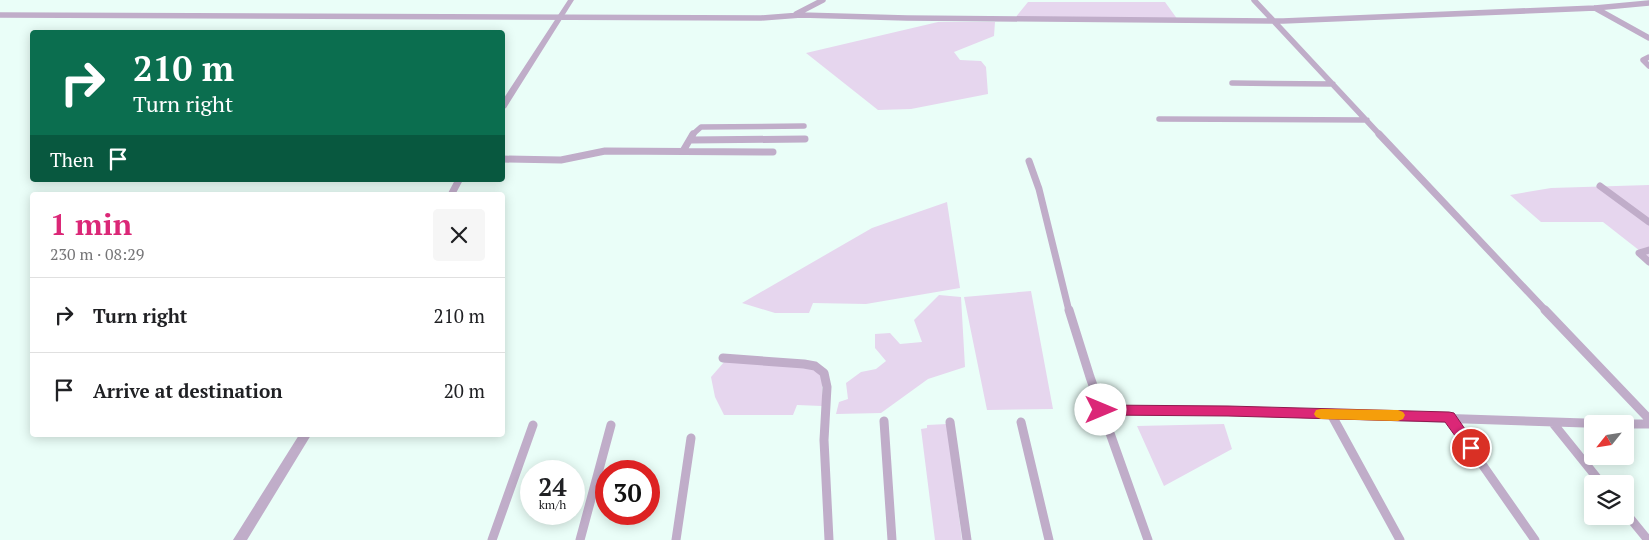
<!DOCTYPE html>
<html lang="en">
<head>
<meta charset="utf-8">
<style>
	body { margin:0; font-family:"PT Serif",serif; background:#f6f6f6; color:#202124; height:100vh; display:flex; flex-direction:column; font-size:19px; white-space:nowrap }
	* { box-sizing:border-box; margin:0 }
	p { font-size:16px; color:#757577 }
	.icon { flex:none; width:28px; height:28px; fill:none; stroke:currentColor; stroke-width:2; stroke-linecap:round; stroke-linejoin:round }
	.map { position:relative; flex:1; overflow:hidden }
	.side { position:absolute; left:30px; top:192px; width:475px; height:245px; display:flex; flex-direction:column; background:#fff; border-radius:5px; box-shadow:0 2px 12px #0003 }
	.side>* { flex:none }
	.top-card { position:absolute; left:30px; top:30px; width:475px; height:152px; border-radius:5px; box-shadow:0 2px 12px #0003; background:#0b6e4f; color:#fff; overflow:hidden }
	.needle { width:32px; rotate:240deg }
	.tools { position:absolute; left:1584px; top:415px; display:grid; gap:10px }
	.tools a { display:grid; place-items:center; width:50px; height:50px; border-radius:5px; background:#fff; box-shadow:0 2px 12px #0003; font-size:25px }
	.speed { position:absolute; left:520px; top:460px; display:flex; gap:10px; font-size:25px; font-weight:700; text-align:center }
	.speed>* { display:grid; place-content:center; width:65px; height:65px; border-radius:50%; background:#fff; box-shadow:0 2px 12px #0003; line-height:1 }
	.speed small { font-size:12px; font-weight:400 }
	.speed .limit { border:8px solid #d22; background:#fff; color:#111 }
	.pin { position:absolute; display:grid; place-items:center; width:42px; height:42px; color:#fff; margin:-21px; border:2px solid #fff; border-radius:50%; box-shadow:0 1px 5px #0007 }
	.me { position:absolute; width:55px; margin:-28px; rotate:90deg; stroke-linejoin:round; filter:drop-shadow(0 0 4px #0008) }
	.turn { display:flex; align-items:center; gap:18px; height:105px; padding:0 20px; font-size:22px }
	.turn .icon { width:65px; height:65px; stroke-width:2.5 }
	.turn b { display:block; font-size:35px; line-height:42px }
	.then { display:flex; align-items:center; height:48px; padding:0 20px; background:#0003; gap:10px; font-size:19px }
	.round { display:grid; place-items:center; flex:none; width:52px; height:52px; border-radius:5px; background:#f6f6f6 }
	.head { display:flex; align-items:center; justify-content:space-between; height:85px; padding:0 20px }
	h1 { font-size:30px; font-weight:700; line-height:38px; color:#db2777 }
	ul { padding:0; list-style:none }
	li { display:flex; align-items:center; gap:15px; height:75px; padding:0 20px; border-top:1px solid #e0e0e0 }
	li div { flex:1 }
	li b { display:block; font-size:19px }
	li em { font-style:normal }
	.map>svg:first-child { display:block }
	.green { fill:#e6d6ee }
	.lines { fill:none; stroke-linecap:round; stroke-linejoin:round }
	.minor-far2 { stroke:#c0adc9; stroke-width:5.5 }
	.minor-far1 { stroke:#c0adc9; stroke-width:7 }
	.minor { stroke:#c0adc9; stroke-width:9 }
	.tertiary { fill:#c0adc9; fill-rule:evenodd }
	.route { fill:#db2777; stroke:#8e194d }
	.slow { fill:#f59e0b }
</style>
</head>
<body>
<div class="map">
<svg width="1649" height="540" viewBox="0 0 1649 540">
	<rect width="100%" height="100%" fill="#eafef8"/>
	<path class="green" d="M1028,2H1165L1178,20L1015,18Z
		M938,22H995L994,36L954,52L960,60L981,61L986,67L988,94L911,109L878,110L806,53Z
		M1649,185V258L1603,222H1541L1510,195L1551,188Z
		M947,202L960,288L866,304L813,303L809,313H775L742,303L872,228Z
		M1031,291L1053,409L987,410L964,297Z
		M939,295L961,297L965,367L928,379L881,413L836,414L839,402L848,399L846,383L861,372L876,369L886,361L875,348V334L890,333L900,344L922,342L914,320Z
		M725,361L813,368L822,377V406L797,405L793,415H724L715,397L711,377Z
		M947,424L962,540H935L921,429L927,428V425Z
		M1224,424L1232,449L1164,486L1137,426Z"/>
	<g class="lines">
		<path class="minor-far2" d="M1254,0L1380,135
			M1595,8L1649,38
			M796,14L823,0
			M0,15L761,18L801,15L907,18L1283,21L1595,8L1649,3
			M1649,57L1643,60L1649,66
			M1232,83L1333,84
			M1159,119L1367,120
			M692,135L701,127L804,126"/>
		<path class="minor-far1" d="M1379,134L1546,311
			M691,140L805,139
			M683,151L693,134
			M502,159L561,160L605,151L773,152
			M1029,161L1039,189L1069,311
			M1600,186L1649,222
			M1649,250L1639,253L1649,262"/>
		<path class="minor" d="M1069,310L1090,377L1148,540
			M1545,310L1649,419
			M723,358L804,364L815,366L824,373L827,387L824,440L829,540
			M1101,410L1228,411L1615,424
			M1331,414L1400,540
			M1449,417L1535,540
			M884,421L892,540
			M950,422L967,540
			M1021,422L1049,540
			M1552,422L1602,484
			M1625,424H1649
			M1625,512L1648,540
			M492,540L533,425
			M580,540L611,425
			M676,540L691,438"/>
		<path class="tertiary" d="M568,0H574L506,108L502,110V101Z
			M455,180H463L455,195H447Z
			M299,435H311L247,540H233Z"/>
	</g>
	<path class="route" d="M1101,405L1228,406L1449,412L1454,413L1478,448L1476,451L1471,453L1466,451L1445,422L1228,416L1101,415L1096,414L1094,410L1096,407Z"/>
	<path class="slow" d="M1321,409L1398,410L1403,412L1405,415L1403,419L1398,421L1321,419L1316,417L1314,414L1316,410Z"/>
</svg>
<div class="tools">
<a><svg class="needle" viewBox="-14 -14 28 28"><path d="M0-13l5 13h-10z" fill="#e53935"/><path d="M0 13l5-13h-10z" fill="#757577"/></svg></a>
<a><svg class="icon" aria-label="layers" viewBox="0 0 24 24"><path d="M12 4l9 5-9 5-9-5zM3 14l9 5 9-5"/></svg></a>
</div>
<div class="speed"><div>24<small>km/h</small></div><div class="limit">30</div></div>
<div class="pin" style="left:1471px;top:448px;background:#d93025"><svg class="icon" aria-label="arrive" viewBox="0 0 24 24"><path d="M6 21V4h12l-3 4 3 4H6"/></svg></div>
<svg class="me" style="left:1101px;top:410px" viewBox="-20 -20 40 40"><circle r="19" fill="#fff"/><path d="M0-13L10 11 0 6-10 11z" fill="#db2777"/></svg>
<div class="top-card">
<div class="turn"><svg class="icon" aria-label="right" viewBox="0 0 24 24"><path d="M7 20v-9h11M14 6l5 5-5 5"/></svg><div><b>210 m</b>Turn right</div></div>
<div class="then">Then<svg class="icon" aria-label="arrive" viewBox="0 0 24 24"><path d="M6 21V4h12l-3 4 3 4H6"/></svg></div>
</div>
<section class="side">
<div class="head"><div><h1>1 min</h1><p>230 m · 08:29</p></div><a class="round"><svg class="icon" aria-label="close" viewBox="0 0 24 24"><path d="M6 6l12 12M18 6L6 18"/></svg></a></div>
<ul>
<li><svg class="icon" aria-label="right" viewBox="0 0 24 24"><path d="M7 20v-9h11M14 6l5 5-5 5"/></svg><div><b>Turn right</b></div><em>210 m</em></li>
<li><svg class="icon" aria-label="arrive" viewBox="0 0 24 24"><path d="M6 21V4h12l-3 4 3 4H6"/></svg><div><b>Arrive at destination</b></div><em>20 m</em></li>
</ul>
</section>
</div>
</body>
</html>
